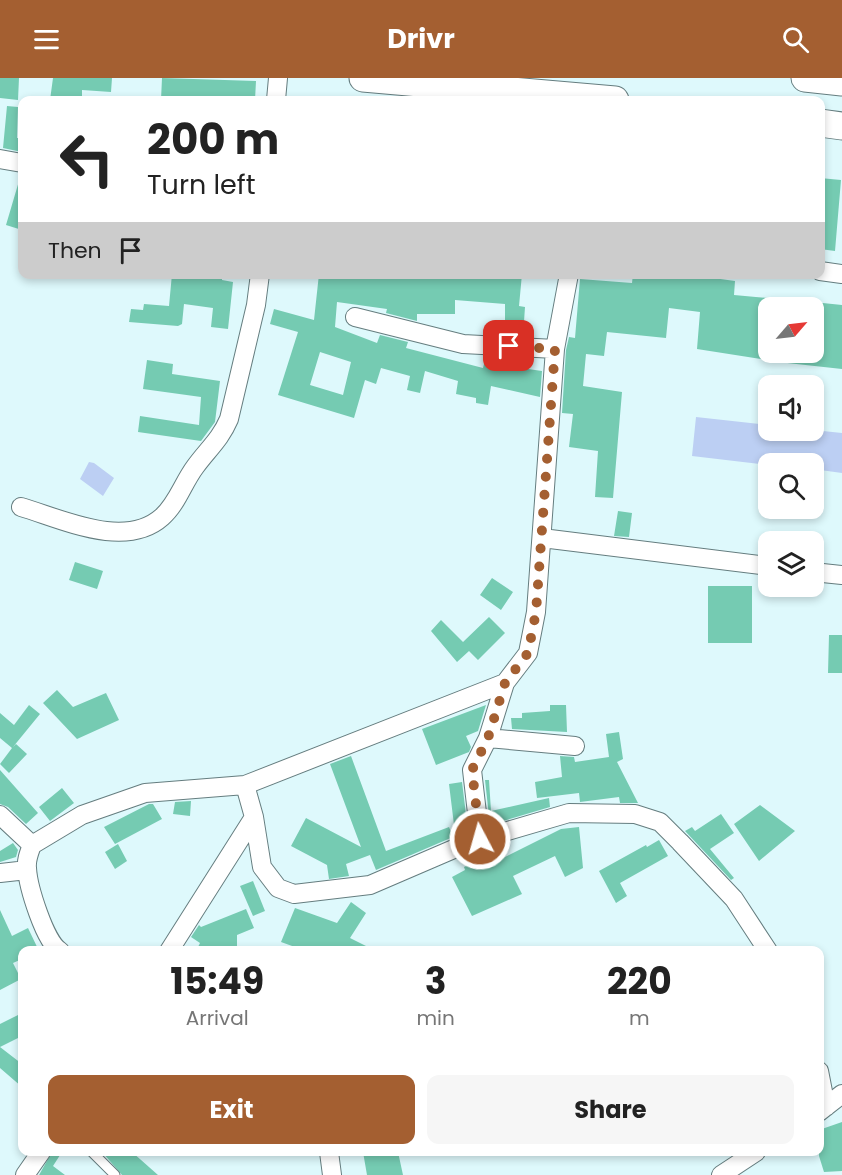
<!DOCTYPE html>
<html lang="en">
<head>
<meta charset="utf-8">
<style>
	body { margin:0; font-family:Poppins,sans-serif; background:#f6f6f6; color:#222; height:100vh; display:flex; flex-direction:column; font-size:22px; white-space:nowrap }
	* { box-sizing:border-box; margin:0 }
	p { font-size:20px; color:#767676 }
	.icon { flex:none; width:33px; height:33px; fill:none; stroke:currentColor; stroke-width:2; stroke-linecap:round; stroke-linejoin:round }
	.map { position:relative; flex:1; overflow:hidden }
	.drawer { position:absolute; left:18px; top:868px; width:806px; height:210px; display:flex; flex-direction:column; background:#fff; border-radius:12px; box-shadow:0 3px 9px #0003 }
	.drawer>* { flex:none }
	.hud { position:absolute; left:18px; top:18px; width:807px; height:183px; border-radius:12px; box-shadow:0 3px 9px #0003; background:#fff; color:#222; overflow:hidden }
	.needle { width:39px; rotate:62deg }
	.fabs { position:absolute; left:758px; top:219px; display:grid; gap:12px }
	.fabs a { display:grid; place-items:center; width:66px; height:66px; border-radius:12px; background:#fff; box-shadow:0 3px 9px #0003; font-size:30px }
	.pin { position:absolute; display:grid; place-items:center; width:51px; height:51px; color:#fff; margin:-26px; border-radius:12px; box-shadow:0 3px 9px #0006 }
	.me { position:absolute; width:66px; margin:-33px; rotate:354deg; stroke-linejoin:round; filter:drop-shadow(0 0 4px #0008) }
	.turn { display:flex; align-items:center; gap:21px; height:126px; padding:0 30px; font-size:27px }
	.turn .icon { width:78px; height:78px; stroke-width:2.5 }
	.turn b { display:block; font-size:42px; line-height:51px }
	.then { display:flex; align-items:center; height:57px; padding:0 30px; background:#0003; gap:12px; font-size:22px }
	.eta { display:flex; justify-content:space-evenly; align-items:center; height:102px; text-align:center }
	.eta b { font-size:36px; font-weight:700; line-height:42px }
	.primary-button { display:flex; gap:12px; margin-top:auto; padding:12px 30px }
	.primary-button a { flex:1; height:69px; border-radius:12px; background:#a45f31; color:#fff; font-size:24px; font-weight:700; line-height:69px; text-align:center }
	.primary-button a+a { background:#f6f6f6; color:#222 }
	header { display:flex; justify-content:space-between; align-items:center; height:78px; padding:0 30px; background:#a45f31; color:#fff; font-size:27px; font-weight:700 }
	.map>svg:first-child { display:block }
	.water { fill:#bccff3 }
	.building { fill:#75cbb2; fill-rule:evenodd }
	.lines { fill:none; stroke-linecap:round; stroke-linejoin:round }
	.lane-casing { stroke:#657d7f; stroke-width:11 }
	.street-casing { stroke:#657d7f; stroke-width:20 }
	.secondary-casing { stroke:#657d7f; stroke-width:29 }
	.lane { stroke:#fff; stroke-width:9 }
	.street { stroke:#fff; stroke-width:18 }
	.secondary { stroke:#fff; stroke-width:27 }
	.route { stroke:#a45f31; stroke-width:10; stroke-dasharray:0 18 }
</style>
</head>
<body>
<header><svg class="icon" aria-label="menu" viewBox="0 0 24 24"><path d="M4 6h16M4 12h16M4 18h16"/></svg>Drivr<svg class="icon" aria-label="search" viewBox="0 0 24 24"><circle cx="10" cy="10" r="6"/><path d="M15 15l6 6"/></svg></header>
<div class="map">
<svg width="842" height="1097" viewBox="0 0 842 1097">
	<rect width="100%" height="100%" fill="#def9fc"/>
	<path class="water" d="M696,339L768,347V352H813L842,355V395L813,391V386L768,387L692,378Z
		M89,384L94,385L114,400L103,418L80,401Z"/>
	<path class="building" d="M0,0H19L18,22L0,20Z
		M53,0H112L111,14L82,12V22H50Z
		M162,0L256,3L255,22H161Z
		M7,28L18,29L17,60H22V74L3,70Z
		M820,100L841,102L835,173L820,171Z
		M19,103L22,104V152L6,147Z
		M172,196H222V202L233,204L228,251L211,249L213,230L184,226L182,246L178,248L129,244L131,231L143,232L144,226L169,228Z
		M319,196H522L519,228L525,229L523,258L505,257V226L455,222V236H417V243L386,235L387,231L337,224L335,249L377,265L380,257L408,264L406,270L483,290L484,286L521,293V290L542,293L540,319L491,308L488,327L476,325V320L456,316L458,303L425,293L420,315L407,312L410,298L381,290L376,306L365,302L354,340L278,317L298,254L270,246L274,231L314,242ZM320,274L351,284L343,317L310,307Z
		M633,196L706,199L735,203L734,217L768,220V282L697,271L700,234L669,230L666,260L607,254L604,278L586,276L583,308L622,314L613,420L595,419L598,373L569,369L573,336L562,335L566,272L569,259L575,260L580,201L632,205Z
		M813,224L842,227V291L778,284V274H813Z
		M147,282L173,286L172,296L220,303L215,344L201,363L138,354L140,338L199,347L201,319L143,311Z
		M618,433L632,435L629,459L614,458Z
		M75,484L103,493L97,511L69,502Z
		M492,500L513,514L501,532L480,517Z
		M708,508H752V565H708Z
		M489,539L505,555L478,582L469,573L457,584L431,553L441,542L463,564Z
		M829,557H842V595H828Z
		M57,612L73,629L106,615L119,642L77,661L43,625Z
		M29,627L40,636L13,669L16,666L27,676L9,695L0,686L12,670L0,660V635L14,647Z
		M486,627L478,653L466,658L471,669L469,674L436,687L422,651Z
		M550,627H566L567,654L512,651L511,640H522V635L550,633Z
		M619,654L623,681L617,684L638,725H620L619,719L580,724L579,715L537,720L535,704L562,699L560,678L574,679L575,684L609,679L606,656Z
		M351,678L386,773L449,749L453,759L376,792L370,777L346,786L349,798L329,801L327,787L291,768L306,740L361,769L330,686Z
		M0,692L38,735L26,746L8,729L0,726Z
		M485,702H489L491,733L549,720L550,729L490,747Z
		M462,704L468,753L455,755L449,706Z
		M62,710L74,725L50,743L39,729Z
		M191,723L190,738L173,736L175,724Z
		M149,726H153L162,741L115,766L104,749Z
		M760,727L795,753L759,783L734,746Z
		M721,736L734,755L710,771L734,800L731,802L685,753L692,749L695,753Z
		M579,749L583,790L565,799L555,778L513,798L522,816L472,838L452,799L465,792L464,789L499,772L503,780L561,751Z
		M659,762L668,778L620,805L627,818L616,825L599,793L646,767L647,769Z
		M13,765L18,772L16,779L0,784V773Z
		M118,766L127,783L115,791L105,774Z
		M253,803L265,833L253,838L240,808Z
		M351,824L366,835L350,860L376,873H306L281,864L295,830L337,845Z
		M246,831L254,850L237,857V873H196L200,865L191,859L199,847L201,849Z
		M0,832L12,858L28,850L39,873H22V881L13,885L21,901L0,912Z
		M22,935V958L0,969L22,986V1009L0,990V946Z
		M842,1044V1093L824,1094L819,1078V1052Z
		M52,1074H62L53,1088L65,1097H39Z
		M102,1074H132L158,1097H122Z
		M363,1074H398L403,1097H367Z"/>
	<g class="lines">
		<defs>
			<path id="lane" d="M92,1074L115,1097"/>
			<path id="street" d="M276,22L278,0
				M0,81L22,85
				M820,193L842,196
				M355,239L463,266L555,271
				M21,429C62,441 125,472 162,439C177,426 183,405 195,389C208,371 220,362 229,341L256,227L260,196
				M542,460L768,488
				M813,494L842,497
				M488,660L575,668
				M0,737L32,767L82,737L145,715L245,707
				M254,739L262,789L278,810L294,816L370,807L470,764L569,735L635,736L660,744L680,764L734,821L768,873
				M480,761L472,692L488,660L505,605
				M32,767C29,775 26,782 27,790C28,809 45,864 60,873
				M0,795L27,792
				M169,873L254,739L245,707L505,605L528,575L536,534L555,271L569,196
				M819,993L826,1029
				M819,1034L842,1016
				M329,1074L332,1097
				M25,1097L41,1074
				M721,1097L756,1074"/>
			<path id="secondary" d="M363,0L615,22
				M805,0L842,4
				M820,45L842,48"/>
		</defs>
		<use href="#lane" class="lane-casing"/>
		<use href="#street" class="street-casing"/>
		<use href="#secondary" class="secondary-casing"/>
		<use href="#lane" class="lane"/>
		<use href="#street" class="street"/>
		<use href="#secondary" class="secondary"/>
	</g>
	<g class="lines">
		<path class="route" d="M480,761L472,692L488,660L505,605L528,575L536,534L555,271L509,268"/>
	</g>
</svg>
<div class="fabs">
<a><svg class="needle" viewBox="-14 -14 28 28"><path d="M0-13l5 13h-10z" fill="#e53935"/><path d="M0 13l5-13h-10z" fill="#767676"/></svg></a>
<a><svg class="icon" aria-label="sound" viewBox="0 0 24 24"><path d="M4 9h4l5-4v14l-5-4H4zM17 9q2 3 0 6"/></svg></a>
<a><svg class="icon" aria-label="search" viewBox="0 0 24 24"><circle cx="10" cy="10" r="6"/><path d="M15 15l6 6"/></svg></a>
<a><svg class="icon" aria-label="layers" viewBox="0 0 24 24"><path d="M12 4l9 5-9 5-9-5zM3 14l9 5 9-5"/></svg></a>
</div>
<div class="pin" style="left:509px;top:268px;background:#d93025"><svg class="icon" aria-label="arrive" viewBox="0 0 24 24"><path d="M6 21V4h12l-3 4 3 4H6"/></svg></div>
<svg class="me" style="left:480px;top:761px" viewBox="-20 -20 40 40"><circle r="17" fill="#a45f31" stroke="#fff" stroke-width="3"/><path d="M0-11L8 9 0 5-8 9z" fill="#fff"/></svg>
<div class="hud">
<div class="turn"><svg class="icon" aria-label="left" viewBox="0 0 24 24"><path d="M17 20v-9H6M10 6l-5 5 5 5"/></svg><div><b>200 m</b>Turn left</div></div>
<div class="then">Then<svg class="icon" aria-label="arrive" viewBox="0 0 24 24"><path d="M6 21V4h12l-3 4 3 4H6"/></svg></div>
</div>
<section class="drawer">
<div class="eta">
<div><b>15:49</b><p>Arrival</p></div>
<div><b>3</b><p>min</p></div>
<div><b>220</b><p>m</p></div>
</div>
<div class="primary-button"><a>Exit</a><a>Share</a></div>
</section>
</div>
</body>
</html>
